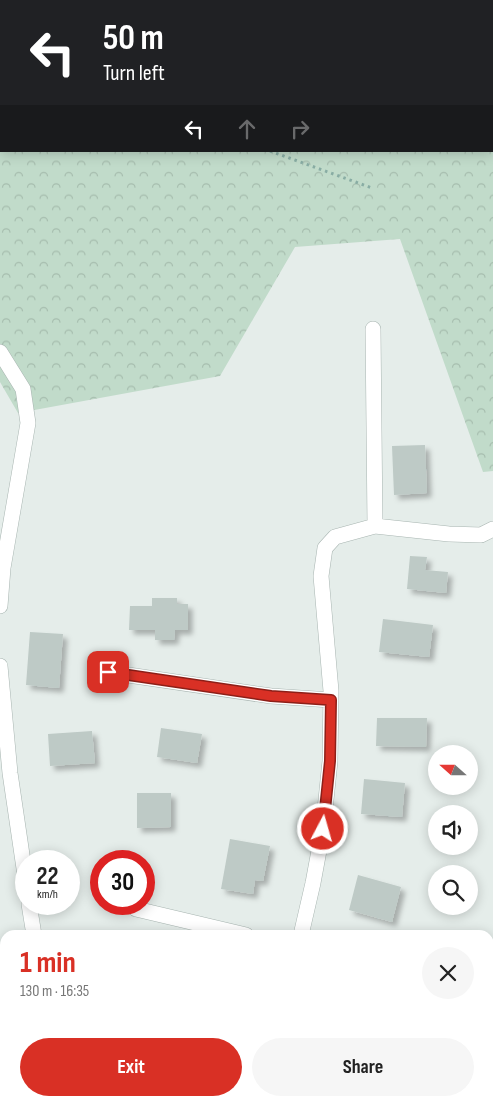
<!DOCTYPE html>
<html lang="en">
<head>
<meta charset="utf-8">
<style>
	body { margin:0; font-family:"Sofia Sans Condensed",sans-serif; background:#f6f6f6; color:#222; height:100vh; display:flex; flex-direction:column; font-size:19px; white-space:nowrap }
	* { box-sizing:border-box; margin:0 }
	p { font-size:16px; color:#767676 }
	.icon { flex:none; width:28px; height:28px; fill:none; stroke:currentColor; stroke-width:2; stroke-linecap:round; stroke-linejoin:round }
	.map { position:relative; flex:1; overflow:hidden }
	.details { position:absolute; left:0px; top:930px; width:494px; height:176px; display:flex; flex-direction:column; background:#fff; border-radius:15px 15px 0 0; box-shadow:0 2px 12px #0003 }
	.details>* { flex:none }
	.hud { position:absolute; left:0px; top:0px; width:494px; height:152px; box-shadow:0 2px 12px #0003; background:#202124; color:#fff; overflow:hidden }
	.needle { width:32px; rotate:291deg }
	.fabs { position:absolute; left:428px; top:745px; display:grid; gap:10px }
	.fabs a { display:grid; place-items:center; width:50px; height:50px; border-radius:50%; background:#fff; box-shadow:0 2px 12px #0003; font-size:25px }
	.speed { position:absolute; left:15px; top:850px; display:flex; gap:10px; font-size:25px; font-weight:700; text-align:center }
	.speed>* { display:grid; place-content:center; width:65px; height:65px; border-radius:50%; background:#fff; box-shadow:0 2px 12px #0003; line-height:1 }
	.speed small { font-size:12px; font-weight:400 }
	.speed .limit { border:8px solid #d22; background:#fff; color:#111 }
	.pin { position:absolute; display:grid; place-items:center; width:42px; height:42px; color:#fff; margin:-21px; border-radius:10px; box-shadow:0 2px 8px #0006 }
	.me { position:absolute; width:55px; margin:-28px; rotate:6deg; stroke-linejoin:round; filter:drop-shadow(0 0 4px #0008) }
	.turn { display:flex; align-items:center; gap:18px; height:105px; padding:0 20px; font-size:22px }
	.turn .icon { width:65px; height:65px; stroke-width:2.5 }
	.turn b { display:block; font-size:35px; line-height:42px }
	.lanes { display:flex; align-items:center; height:48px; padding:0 20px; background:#0003; justify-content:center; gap:25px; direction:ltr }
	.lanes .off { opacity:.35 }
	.round { display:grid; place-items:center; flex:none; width:52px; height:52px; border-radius:26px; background:#f6f6f6 }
	.overview { display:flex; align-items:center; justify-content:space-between; height:85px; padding:0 20px }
	h1 { font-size:30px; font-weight:700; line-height:38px; color:#d93025 }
	.button { display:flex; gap:10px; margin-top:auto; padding:10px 20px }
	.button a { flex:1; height:58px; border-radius:30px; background:#d93025; color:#fff; font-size:20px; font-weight:700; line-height:58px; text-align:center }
	.button a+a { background:#f6f6f6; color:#222 }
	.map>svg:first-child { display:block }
	.forest { fill:url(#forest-crowns); fill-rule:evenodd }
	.building { fill:#becac6; filter:url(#shadow) }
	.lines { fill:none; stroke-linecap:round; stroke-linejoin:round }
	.minor-casing { stroke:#a8b5b1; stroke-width:16 }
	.path { stroke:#89ada4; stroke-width:3; stroke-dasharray:2.5 4; stroke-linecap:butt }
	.minor { stroke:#fff; stroke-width:15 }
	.route-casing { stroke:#8d1f18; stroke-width:12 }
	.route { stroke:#d93025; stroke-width:9 }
</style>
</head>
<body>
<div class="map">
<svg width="493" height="1106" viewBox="0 0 493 1106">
	<defs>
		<pattern id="forest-crowns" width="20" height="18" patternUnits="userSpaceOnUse" patternTransform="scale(1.25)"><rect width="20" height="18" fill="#c1dbca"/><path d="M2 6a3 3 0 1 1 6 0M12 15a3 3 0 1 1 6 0" fill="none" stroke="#a6bdae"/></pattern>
		<filter id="shadow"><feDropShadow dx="4.5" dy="4.5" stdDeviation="2.5" flood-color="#0004"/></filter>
	</defs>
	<rect width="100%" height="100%" fill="#e5edea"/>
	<path class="forest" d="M0,0H493V471L483,472L400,239L295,247L220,376L18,413L0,382ZM1,1H492V151H1Z
		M493,1065V1106H445L451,1101H489V1069Z"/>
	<path class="building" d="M425,445L427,493L394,495L392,446Z
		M410,556L427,557L425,570L448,572L446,593L407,589Z
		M152,598H177V604H188V630H175L174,640H155V630H129L130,606H152Z
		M383,619L433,625L429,657L379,652Z
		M30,632L63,634L59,688L26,685Z
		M377,718H427L426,747L376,746Z
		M161,728L202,734L197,763L157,757Z
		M92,731L95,763L50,766L48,734Z
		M364,779L405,783L402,817L361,814Z
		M137,793H171V827L137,828Z
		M230,839L270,846L263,881L255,880L253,894L221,889Z
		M358,875L401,887L392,922L349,910Z"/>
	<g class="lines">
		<defs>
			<path id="minor" d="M373,329L375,526
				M0,352L23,389L28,423L3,568L0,606
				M0,666L10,773L26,882
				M108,672L271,696L331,700
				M29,904L34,935
				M136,909L246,935
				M301,935L313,883L323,829L330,761L331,691L321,576L325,548L335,537L375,526L449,534L481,535L493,529
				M489,1052L493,1049
				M281,1101V1106
				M55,1106L56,1101
				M424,1106L429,1101"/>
		</defs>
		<use href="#minor" class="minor-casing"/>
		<path class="path" d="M0,62L1,63
			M270,151L372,188"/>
		<use href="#minor" class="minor"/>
	</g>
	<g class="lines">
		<defs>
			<path id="route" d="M108,672L271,696L331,700L330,761L323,829"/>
		</defs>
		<use href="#route" class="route-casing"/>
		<use href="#route" class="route"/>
	</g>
</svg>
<div class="fabs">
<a><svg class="needle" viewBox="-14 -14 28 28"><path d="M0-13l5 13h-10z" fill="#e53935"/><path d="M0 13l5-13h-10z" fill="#767676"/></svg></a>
<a><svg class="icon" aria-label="sound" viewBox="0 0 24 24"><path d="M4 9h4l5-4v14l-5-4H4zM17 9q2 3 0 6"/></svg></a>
<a><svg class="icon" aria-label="search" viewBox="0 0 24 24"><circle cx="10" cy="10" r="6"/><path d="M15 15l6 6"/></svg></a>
</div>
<div class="speed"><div>22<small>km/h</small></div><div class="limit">30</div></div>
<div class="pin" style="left:108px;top:672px;background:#d93025"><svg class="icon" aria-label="arrive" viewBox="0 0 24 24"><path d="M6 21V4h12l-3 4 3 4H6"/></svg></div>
<svg class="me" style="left:323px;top:829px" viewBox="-20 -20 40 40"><circle r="17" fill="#d93025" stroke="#fff" stroke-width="3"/><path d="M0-11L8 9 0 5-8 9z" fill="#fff"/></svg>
<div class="hud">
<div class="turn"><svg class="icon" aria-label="left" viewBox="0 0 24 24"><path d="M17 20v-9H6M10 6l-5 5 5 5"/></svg><div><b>50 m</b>Turn left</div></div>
<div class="lanes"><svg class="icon" aria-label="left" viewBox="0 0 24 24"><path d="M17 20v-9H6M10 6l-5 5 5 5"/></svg><svg class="icon off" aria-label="ahead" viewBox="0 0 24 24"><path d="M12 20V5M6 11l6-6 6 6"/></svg><svg class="icon off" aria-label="right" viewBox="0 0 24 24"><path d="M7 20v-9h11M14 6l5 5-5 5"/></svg></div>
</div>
<section class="details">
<div class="overview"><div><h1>1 min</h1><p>130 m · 16:35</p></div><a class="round"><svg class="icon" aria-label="close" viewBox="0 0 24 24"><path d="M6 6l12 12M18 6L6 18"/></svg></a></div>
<div class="button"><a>Exit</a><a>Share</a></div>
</section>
</div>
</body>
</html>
